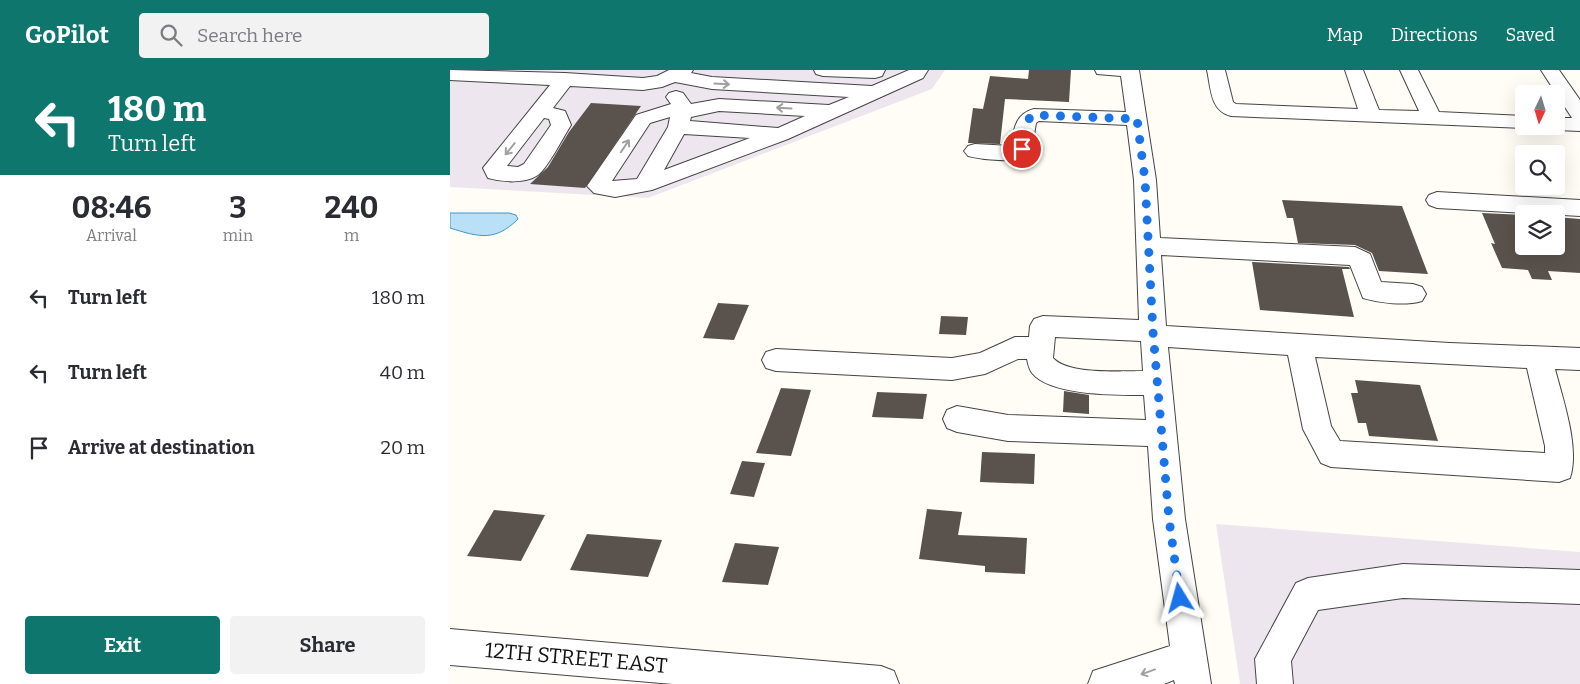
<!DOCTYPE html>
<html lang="en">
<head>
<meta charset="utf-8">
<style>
	body { margin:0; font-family:Bitter,serif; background:#f2f2f3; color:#2b2b33; height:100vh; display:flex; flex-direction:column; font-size:19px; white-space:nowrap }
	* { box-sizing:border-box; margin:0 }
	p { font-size:16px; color:#7c7c81 }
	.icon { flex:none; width:28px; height:28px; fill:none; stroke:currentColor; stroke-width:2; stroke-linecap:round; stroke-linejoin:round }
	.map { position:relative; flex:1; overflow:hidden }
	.sheet { display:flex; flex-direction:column; background:#fff; width:450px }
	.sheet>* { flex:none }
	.banner { background:#0f766e; color:#fff; overflow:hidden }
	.needle { width:32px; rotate:184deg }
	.buttons { position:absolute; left:1065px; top:15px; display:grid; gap:10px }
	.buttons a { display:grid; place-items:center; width:50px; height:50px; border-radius:5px; background:#fff; box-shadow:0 5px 20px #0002; font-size:25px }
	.pin { position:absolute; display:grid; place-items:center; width:42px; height:42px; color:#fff; margin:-21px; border:2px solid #fff; border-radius:50%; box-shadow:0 1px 5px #0007 }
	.me { position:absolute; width:55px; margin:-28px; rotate:352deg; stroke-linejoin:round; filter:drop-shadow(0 0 4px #0008) }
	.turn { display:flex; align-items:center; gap:18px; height:105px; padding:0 25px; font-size:22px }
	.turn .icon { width:65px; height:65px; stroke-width:2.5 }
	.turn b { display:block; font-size:35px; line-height:42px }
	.eta { display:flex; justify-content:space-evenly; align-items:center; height:85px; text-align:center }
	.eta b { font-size:30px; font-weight:700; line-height:35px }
	.action { display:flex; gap:10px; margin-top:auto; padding:10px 25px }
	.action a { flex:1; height:58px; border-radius:5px; background:#0f766e; color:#fff; font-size:20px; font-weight:700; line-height:58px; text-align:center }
	.action a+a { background:#f2f2f3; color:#2b2b33 }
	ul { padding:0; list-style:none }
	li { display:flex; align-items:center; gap:15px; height:75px; padding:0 25px }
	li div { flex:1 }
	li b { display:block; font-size:19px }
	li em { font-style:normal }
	header { display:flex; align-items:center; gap:30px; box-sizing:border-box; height:70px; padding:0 25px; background:#0f766e; color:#fff }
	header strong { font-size:24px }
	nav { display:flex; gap:28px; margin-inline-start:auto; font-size:18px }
	.search { width:350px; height:45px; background:#f2f2f3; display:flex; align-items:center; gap:12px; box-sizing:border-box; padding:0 18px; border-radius:5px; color:#7c7c81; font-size:19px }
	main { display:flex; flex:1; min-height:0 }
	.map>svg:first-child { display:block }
	.industrial { fill:#eee6ef }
	.water { fill:#b9e0f7; stroke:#3f96cf }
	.building { fill:#5a524d }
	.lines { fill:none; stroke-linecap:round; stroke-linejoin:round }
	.minor-casing { stroke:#444; stroke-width:2 }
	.minor { fill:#fff; fill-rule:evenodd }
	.oneway { stroke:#a0a0a0 }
	.route { stroke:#1a73e8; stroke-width:9; stroke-dasharray:0 16.2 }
	.labels { text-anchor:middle; stroke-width:5; stroke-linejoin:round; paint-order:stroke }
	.near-street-label { font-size:21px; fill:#111; stroke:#fff }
</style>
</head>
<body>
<header>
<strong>GoPilot</strong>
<div class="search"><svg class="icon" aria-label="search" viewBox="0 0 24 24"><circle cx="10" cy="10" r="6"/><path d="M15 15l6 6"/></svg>Search here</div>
<nav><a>Map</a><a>Directions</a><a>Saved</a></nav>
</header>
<main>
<section class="sheet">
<div class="banner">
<div class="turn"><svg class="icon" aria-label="left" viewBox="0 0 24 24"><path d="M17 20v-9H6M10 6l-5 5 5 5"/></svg><div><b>180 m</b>Turn left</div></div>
</div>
<div class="eta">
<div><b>08:46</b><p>Arrival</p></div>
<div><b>3</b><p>min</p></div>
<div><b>240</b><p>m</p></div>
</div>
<ul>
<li><svg class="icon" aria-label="left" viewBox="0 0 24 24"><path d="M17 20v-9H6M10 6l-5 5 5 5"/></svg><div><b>Turn left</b></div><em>180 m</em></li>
<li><svg class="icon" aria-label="left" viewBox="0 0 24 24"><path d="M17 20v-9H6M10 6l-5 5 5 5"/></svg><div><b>Turn left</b></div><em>40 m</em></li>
<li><svg class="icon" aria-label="arrive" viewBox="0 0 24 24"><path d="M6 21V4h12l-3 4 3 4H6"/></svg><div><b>Arrive at destination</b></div><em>20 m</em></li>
</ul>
<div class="action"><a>Exit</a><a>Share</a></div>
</section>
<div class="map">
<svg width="1130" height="614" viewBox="0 0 1130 614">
	<rect width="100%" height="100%" fill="#fffdf5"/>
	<path class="industrial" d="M0,0H495L482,19L198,128L0,117Z
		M766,454L1130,482V614H790Z"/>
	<path class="water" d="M0,143H59L66,145L68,149C45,172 29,167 0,158Z"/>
	<path class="building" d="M579,0H621L619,32L555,29L550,74L518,73L523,38L533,39L540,6L578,9Z
		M141,33L191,36L135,118L80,114L98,97L119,62Z
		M832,130L952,136L978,204L929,201L922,183L905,175L848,173L843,148H837Z
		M1032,143L1074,145V176H1106V147L1130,149V203L1098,201L1102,210L1082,209L1078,200L1052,198L1041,173L1045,174Z
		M802,192L899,197L900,199H892L904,247L810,240Z
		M268,233L299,235L284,270L253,268Z
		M491,246L518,247L516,265L489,264Z
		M905,310L970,315L988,371L919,366L916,353H908L901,323H908Z
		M331,318L361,320L341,386L306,383Z
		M614,321L639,325V344L613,342Z
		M427,322L477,324L473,349L422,347Z
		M532,382L585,384L584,414L530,412Z
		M292,391L315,393L304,427L280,424Z
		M477,439L512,442L508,465L577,468L575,504L535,502V496L469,489Z
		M44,440L95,445L71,491L17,486Z
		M137,464L212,470L198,507L120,500Z
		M285,473L329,477L318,515L272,512Z"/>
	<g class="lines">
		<defs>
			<path id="minor" d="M0,0L115,3L193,8L207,6L219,0H243L241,3L262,7L422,16L459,0H478L473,8L338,69L202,120L165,127L144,123L137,116L186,45L221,34L216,27L219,23L226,21L233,23L241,34L269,29L379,35L399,27L262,19L225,12L212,17L193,20L120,16L103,38L115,41L121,55C114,66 97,99 88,105C75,114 53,112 38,108L33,98L100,15L0,10ZM269,41L355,46L328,58L240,51L241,47ZM220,47L218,57L187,109L162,111L200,53ZM94,48L99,49L101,55L74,94L68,97L57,96ZM234,64L300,68L214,100Z
				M364,0H435L432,6L425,8L373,6L366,4Z
				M645,0H689L706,110L710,168L905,177L920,184L931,212L963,214L972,217L976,224L972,231C955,236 930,233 913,228L900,195L711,185L716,256L1000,273L1130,278V300L1105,299C1113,330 1130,378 1120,408L1109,412L881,397L871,393L853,359L838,285L718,277L735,449L761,614H725L724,610L714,614H638L643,601L720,576L703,449L698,376L558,371L507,362L497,358L493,349L497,340L507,336L558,345L696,350L694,325C668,325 600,326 582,303C579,299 578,294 577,289H568L535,304L502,310L326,301L316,298L312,290L316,282L326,279L502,288L530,283L565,267H579L580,256L584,249L593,246L689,250L684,110L677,55L589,51L586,53L581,83L577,88C560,92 535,90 518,86L514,81L518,76L525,74L561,76C564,59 565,44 584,39L676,42L671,6L647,4ZM605,267L691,271L693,301C671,301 618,305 603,288ZM865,287L1077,298L1095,376V383L890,371L881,356Z
				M757,0H775L783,32L786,34L908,39L895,0H913L929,40L969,41L950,0H968L989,42L1074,46V56H1081L1074,58L781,46C760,41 761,18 757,0Z
				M1091,0H1109L1130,30V61L1106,60L1097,56H1106V48H1122Z
				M987,122L1130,130V146L987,138L979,135L976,130L979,125Z
				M953,494L1130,500V534L953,528L868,540L841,591L843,614H807L805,589L846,513L858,508Z
				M0,559L431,596L444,601L449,614H223L0,595Z"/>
		</defs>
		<use href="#minor" class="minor-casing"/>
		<use href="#minor" class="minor"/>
	</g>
	<defs><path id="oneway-shaft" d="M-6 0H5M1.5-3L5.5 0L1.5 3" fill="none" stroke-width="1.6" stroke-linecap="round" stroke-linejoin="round" transform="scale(1.25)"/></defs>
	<g class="oneway">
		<use href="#oneway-shaft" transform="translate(272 14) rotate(3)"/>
		<use href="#oneway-shaft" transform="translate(334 38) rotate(-177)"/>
		<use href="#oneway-shaft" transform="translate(175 76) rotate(-56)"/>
		<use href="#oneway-shaft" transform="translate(60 79) rotate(129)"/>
		<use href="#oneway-shaft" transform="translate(698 602) rotate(160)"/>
	</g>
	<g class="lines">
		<path class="route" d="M572,79L576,51L584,45L687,49L695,110L703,262L719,449L730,528"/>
	</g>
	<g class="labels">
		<g class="near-street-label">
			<text transform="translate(126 588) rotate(5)" y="7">12TH STREET EAST</text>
		</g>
	</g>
</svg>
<div class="buttons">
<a><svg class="needle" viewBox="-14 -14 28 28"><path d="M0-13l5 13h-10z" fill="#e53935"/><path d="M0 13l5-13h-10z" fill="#7c7c81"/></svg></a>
<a><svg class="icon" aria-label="search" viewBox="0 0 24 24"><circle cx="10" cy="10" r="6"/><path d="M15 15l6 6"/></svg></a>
<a><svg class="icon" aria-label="layers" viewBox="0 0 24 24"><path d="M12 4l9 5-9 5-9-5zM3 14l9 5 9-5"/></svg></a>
</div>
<div class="pin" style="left:572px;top:79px;background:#d93025"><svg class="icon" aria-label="arrive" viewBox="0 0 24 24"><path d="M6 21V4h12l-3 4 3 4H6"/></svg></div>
<svg class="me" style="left:730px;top:528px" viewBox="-20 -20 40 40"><path d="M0-17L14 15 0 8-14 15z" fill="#1a73e8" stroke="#fff" stroke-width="4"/></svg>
</div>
</main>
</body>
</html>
